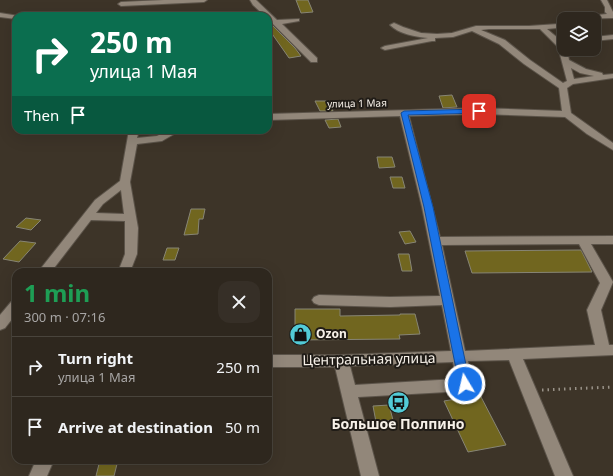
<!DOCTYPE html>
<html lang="en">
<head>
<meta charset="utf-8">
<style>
	body { margin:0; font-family:"Noto Sans",sans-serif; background:#362f27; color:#f1f3f6; height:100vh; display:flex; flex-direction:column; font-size:15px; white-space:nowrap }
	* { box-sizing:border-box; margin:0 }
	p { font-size:13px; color:#a7a5a4 }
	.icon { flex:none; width:22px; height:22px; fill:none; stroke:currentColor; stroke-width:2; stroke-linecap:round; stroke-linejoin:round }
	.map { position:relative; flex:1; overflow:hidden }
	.side { position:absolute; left:12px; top:268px; width:260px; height:196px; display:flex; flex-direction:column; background:#2e271e; border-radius:12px; box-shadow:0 4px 16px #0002,0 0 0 1px #49443c }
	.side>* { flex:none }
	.guide { position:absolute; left:12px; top:12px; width:260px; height:122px; border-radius:12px; box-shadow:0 4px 16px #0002,0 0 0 1px #49443c; background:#0b6e4f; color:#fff; overflow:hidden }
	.controls { position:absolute; left:557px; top:12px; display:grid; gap:8px }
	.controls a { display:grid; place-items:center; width:44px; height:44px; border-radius:8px; background:#2e271e; box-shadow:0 4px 16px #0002,0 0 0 1px #49443c; font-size:20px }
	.pin { position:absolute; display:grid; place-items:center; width:34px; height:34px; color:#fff; margin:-17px; border-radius:8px; box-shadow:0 2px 6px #0006 }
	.me { position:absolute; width:44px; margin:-22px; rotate:351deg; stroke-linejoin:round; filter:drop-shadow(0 0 3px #0008) }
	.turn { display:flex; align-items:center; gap:14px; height:84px; padding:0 12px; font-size:18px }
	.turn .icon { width:52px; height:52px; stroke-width:2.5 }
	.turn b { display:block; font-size:28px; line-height:34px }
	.then { display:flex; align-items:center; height:38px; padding:0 12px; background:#0003; gap:8px; font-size:15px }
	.round { display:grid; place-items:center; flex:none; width:42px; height:42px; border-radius:12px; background:#362f27 }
	.head { display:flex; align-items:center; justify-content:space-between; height:68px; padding:0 12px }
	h1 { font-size:24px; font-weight:700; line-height:30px; color:#1e9e55 }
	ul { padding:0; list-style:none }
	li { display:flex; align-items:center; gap:12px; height:60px; padding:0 12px; border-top:1px solid #49443c }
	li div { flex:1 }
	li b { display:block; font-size:15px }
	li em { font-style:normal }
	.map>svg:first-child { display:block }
	.building { fill:#71661f; stroke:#878575 }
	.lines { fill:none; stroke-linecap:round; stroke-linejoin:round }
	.minor-casing { stroke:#5b5349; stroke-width:2 }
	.path { stroke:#999288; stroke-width:3; stroke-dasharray:1.5 4; stroke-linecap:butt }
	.minor { fill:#92877a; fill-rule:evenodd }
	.route { fill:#1a73e8; stroke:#114b97 }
	.labels { text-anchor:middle; stroke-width:4; stroke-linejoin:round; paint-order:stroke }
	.far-street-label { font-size:10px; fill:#f7f1e9; stroke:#201c17 }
	.poi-label { font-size:12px; font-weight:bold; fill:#f7f1e9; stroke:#201c17; text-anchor:start }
	.near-street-label { font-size:14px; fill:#f7f1e9; stroke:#201c17 }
	.near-poi-label { font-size:14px; font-weight:bold; fill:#f7f1e9; stroke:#201c17 }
</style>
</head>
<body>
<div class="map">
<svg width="613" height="476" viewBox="0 0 613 476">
	<rect width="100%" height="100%" fill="#3d3428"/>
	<path class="building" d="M296,0H308L313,12L301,13Z
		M269,22L295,48L301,56L289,58L268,28Z
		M452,95L457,107L443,108L439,96Z
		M315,101H328L333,111H320Z
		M338,119L341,127L329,128L325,120Z
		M377,157H392L395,167L379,168Z
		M390,177H402L405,188H393Z
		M191,209H205L203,219H199L198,234L184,235Z
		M26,218L41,220L31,230L16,227Z
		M410,231L416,242L405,244L399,232Z
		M20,241L36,243L19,262L3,259Z
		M167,248H179L175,260H163Z
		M581,250L592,272L472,273L465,251Z
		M398,254H409L412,271H402Z
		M295,309H340V316L400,315V314H415L420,334L399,335L400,339L295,340Z
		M480,395L506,445L468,452L444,401Z
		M389,405L393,420L376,422L373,406Z
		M100,460H118L114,476H96Z"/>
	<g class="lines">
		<defs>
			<path id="minor" d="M164,0H207L204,2L121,6L118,4L121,2Z
				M250,0H256L277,20L299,19V21L282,24L317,58V62H311L268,19V16H265L253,5Z
				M601,0H607L613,12V18L574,19L577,17L607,14L605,12V7Z
				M0,13L19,16H16V19L0,17Z
				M564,20V49H567L569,60L586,69L602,73L603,75L613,74V78L573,84L567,88L571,113L613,143V150L587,134L565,117L479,114L409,116L440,237L613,236V244H591L613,282L601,310L609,345H613V355L523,359L573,476H555L509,360L468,361L473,385L470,389L465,391L358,397L379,476H361L335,367H268V355H341L451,351L442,305L390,307L319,305L314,303L312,300L314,297L319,295L390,297L440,296L422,207L400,116L268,120V114L479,108L562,111L559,88L524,64L499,44L472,31L453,37L435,38V41H432L385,50L381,48L385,46L428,38C416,37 399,34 390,25L394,23L403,27L421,33L437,34L452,33L476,26H529L558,24ZM557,28L559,39L547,29ZM489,29H540L558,47L567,81L563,83L530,60L505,40L481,30ZM571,68L580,73L594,76L574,79ZM579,244L600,283L587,310L595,345L465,351L442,245ZM453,362L456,379L355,385L350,366Z
				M613,35V39L594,41V37Z
				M129,130H139L137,138L157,136L169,130H181L162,141L137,144L130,182L138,228L137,254L130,272H118L125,254V221L91,220L51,272H38L95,200L120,181ZM121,190L124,214L96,213L103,204Z
				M16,300V314L5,328L0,330V315L11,302Z
				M36,460H54L47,476H29Z"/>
		</defs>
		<use href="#minor" class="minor-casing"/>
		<path class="path" d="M542,390L613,387"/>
		<use href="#minor" class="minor"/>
	</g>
	<path class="route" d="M479,109L482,110V113L408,115L433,207L470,384L469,388L465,389L460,388L459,384L424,207L401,113L404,111Z"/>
	<defs>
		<symbol id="shop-disc" viewBox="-11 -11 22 22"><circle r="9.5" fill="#52cbd7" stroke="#201c17"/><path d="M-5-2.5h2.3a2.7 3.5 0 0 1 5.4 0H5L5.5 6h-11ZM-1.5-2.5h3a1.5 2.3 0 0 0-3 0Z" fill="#111"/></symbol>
		<symbol id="bus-disc" viewBox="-11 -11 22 22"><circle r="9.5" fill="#52cbd7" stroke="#201c17"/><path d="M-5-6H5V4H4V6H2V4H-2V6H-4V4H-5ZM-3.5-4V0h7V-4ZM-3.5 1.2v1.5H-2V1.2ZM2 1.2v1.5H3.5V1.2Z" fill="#111"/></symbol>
	</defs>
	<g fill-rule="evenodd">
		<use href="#shop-disc" x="288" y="322" width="25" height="25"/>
		<use href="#bus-disc" x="386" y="390" width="25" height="25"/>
	</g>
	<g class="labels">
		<g class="far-street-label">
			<text transform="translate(357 103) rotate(-1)" y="4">улица 1 Мая</text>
		</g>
		<g class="poi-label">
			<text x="316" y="338">Ozon</text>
		</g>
		<g class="near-street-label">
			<text transform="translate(369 359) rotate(-1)" y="5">Центральная улица</text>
		</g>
		<g class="near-poi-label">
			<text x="398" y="429">Большое Полпино</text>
		</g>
	</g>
</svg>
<div class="controls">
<a><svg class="icon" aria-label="layers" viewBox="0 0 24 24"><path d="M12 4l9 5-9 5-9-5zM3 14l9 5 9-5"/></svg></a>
</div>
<div class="pin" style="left:479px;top:111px;background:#d93025"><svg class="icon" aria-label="arrive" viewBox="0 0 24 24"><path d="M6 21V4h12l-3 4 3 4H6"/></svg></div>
<svg class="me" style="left:465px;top:384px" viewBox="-20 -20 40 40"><circle r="17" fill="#1a73e8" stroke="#fff" stroke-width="3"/><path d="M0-11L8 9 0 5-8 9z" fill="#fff"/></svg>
<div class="guide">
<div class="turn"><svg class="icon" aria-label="right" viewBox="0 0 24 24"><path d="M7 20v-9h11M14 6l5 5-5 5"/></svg><div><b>250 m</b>улица 1 Мая</div></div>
<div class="then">Then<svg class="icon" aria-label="arrive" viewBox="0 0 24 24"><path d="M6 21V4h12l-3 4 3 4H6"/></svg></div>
</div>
<section class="side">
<div class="head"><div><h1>1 min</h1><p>300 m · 07:16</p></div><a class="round"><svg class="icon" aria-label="close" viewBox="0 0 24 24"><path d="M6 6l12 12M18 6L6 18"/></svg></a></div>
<ul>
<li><svg class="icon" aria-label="right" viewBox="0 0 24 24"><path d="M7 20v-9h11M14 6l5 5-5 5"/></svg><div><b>Turn right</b><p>улица 1 Мая</p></div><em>250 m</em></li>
<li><svg class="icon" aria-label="arrive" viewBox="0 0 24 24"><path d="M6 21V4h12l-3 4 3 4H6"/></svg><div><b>Arrive at destination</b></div><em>50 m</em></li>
</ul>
</section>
</div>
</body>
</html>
